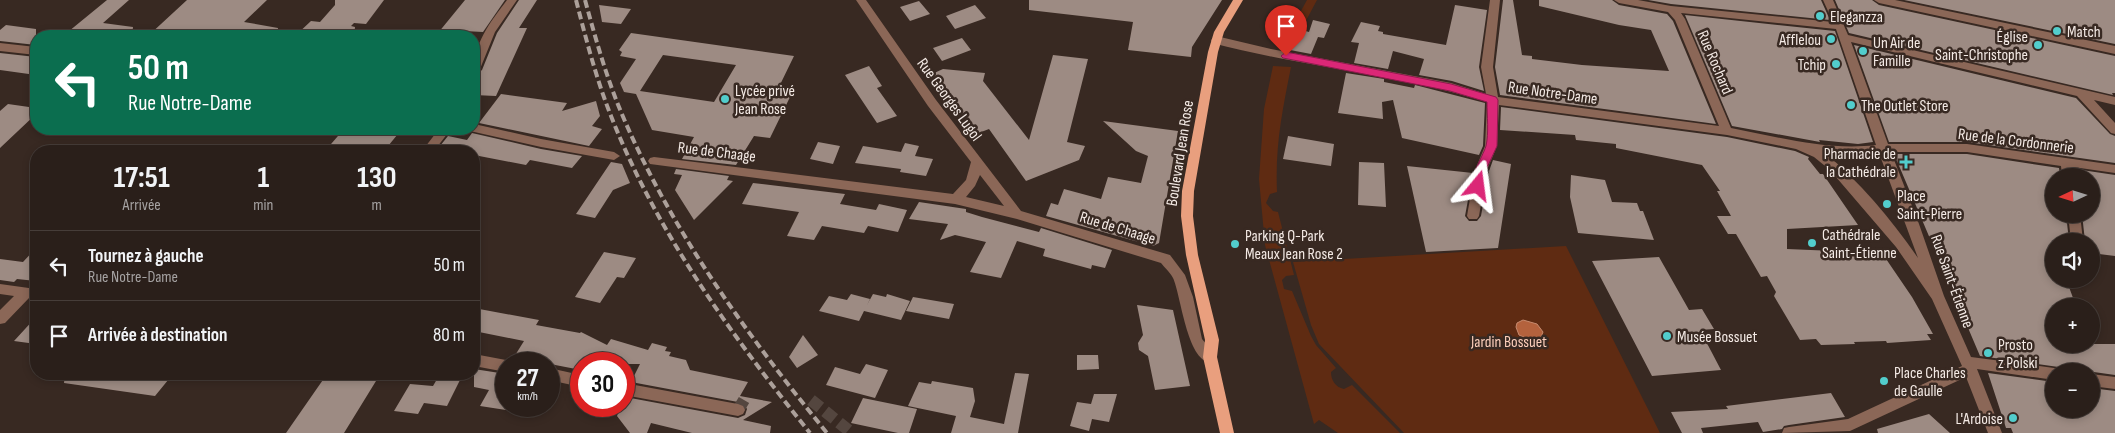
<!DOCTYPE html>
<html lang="fr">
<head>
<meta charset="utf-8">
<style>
	body { margin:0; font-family:"Sofia Sans Condensed",sans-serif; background:#322723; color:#f1f3f6; height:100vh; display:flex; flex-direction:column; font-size:19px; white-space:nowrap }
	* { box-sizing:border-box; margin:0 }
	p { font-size:16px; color:#a5a2a2 }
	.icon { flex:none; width:28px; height:28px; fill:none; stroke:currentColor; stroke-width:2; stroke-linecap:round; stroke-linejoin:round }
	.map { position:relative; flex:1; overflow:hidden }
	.panel { position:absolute; left:30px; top:145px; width:450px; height:235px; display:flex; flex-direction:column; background:#2a1f1a; border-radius:20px; box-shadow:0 2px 8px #0003,0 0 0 1px #463d39 }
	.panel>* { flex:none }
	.top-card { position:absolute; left:30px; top:30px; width:450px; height:105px; border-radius:20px; box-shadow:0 2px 8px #0003,0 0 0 1px #463d39; background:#0b6e4f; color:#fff; overflow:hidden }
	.needle { width:32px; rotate:266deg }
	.fabs { position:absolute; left:2045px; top:168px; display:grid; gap:10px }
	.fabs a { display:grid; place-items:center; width:55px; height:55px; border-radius:50%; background:#2a1f1a; box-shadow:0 2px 8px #0003,0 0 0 1px #463d39; font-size:25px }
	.speed { position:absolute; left:495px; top:352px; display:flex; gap:10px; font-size:25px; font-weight:700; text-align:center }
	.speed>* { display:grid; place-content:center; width:65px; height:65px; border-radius:50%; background:#2a1f1a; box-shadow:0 2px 8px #0003,0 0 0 1px #463d39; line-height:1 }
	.speed small { font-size:12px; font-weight:400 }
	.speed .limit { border:8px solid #d22; background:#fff; color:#111 }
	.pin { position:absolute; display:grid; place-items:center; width:42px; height:42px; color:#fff; margin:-51px -21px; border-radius:50% 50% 50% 0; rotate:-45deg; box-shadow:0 0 5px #0007 }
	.pin .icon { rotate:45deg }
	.me { position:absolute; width:55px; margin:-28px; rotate:16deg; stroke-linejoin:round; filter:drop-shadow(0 0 4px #0008) }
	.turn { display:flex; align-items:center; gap:18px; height:105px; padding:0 15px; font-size:22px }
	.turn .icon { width:65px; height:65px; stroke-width:2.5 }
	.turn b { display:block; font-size:35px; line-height:42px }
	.eta { display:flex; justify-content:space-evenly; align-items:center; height:85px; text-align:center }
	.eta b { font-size:30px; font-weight:700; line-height:35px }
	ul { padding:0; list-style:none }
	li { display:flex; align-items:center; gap:15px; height:70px; padding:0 15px; border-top:1px solid #463d39 }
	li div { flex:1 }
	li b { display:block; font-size:19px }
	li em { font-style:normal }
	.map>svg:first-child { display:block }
	.green { fill:#5f2b12 }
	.water { fill:#b4623d; stroke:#c78b6f }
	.building { fill:#9d8b83; fill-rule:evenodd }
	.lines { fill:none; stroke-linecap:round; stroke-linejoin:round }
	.minor-tunnel { stroke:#54463f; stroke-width:12; stroke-dasharray:12 6; stroke-linecap:butt }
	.minor { fill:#8b6757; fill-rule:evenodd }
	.major { fill:#e99f7e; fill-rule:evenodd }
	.rail { stroke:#aca09a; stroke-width:4; stroke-dasharray:8 4; stroke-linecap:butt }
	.route { fill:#db2777; stroke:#8e194d }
	.poi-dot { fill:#52cdcc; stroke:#382922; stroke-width:2 }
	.labels { text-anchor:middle; stroke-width:5; stroke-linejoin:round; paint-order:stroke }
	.poi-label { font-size:16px; fill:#f4eae5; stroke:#382922; text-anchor:start }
	.street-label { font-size:16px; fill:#f4eae5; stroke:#382922 }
	.park-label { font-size:16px; fill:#fdcfbb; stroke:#382922 }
</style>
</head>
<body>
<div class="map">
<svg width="2115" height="433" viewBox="0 0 2115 433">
	<rect width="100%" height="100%" fill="#382922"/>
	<path class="green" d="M1307,0H1317L1292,47H1281Z
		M1273,66L1291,67C1282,112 1275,146 1277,192L1270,194L1266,203L1273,211L1278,212L1294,275L1286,276L1282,280L1284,289L1292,291L1311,336L1316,345L1336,368L1331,372C1331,380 1335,387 1344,389L1352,385L1400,433H1338L1319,420L1314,424L1265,245L1259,179L1264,109Z
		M1566,246L1660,433H1404L1319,344L1311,325L1293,262Z"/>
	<path class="water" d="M1523,320L1537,324L1543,332L1541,337L1532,341L1519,335L1516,327L1517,323Z"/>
	<path class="building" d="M107,0H129L103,23L133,27L132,36H63Z
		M187,0H267L244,22L278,28L277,36H148Z
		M335,0H384L366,24L354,23L351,26L355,27L354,36H295L311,21L320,22L335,5Z
		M465,0H505L483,32L464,31L462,35L438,33Z
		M519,0H537L519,28H527L496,96L474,95V82L478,73L482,70L497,33Z
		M1029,0H1222L1192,47L1191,57L1128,50L1133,22L1029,10Z
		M1503,0H1513L1522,55L1532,56V59L1582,65L1669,71L1651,30L1619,25L1539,6V0H1612L1619,5L1667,14L1673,21L1716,124L1500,95L1495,67Z
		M1648,0H1821L1830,20L1671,4Z
		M1835,0H1872L1879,5L2115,56V93H2112L2113,95L1849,33Z
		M1904,0H2115V44Z
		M919,1L930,14L910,21L900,7Z
		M599,5L631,9L621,24L602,22Z
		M975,5L986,18L955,29L946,16Z
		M1455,5L1487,10L1479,67L1484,91L1452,81L1419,75L1424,59L1393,51L1388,69L1354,63L1359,43L1351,42L1361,22L1380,26L1378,31L1383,32V34L1446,45Z
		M1685,15L1835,31L1873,142L1858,144L1819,140L1820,142L1732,126Z
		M1313,20L1330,24L1324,38L1318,37L1311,54L1290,50L1302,30L1309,32Z
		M6,25L36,29V45L0,41V30Z
		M631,33L794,56L776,93L791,95L770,138L754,136L736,165L682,159L694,137L652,130L636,94L624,92L620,83L636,59L620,56L622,52L619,50ZM663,55L736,65L714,102L640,91Z
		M962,38L971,50L942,61L933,48Z
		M1854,45L2076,98L2110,134L2115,136V163L1967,142H1889Z
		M0,53L36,57V75L0,70Z
		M1053,55L1088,59L1067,142L1085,146L1079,160L1026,181L989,129L976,134L932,74L943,69L985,73L983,81L1029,140Z
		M869,66L882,86L877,88L897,116L877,123L845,75Z
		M1346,73L1384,79V82L1414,88L1415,85L1419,86L1485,103L1483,146L1479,155L1402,138L1393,100L1382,102L1383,119L1338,113Z
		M501,94L567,103L562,111L596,101L600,116L592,126L602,129L589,146L479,123Z
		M8,104L36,108V114L0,148V111Z
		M1501,107L1727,137L1795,151L1809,157L1808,159L1820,174H1823L1858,225L1787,229V249L1882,253L1912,297L1933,334H1927L1931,340L1887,343L1886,341L1854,342L1855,344L1821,345L1816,339L1800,340L1774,296L1776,292L1767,276L1761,277L1736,234H1728L1717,216H1731L1717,191H1720L1702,165L1616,148V144L1576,140L1575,135L1500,130Z
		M1103,121L1178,131L1159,243L1153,246L1046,216L1051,203L1058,205L1064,189L1101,199L1108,177L1141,183L1148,156L1136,151Z
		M344,129H402L384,151H325Z
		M472,133L541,149L582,156L572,168L530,160L526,165L474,155V151H436L448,136L467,140Z
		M1288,136L1334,144L1331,166L1283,159Z
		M818,142L840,146L833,164L810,159Z
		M905,143L919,146L915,156L933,159L926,176L900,172L901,169L855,163L863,146L901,152Z
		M1894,154H1967L2059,168L2060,176H2054V214H2066L2069,241H2054V279L2070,280L2069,287L2076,306H2054V344H2115V375L1980,356Z
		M1493,160L1511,164L1498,248L1426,252L1407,166L1473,173L1465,216L1469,221H1477L1481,216L1489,171Z
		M611,162L622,164L630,183L613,190L595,218L576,214Z
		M1359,162L1384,163L1386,207L1358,205Z
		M676,169L729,176L727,180L733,181L694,220L675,190L682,175L674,174Z
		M2075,169L2115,175V256L2091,253V241H2085L2082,214H2091V176H2076Z
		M1571,175L1605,180L1612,202L1637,203L1640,211H1643L1654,240L1578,233L1570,197Z
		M753,183L845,194L840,204L876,210L879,204L907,210L898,232L868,226L864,233L822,226L814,240L787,236L799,212L742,204Z
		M919,202L966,209V212L982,217L1039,232L1041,228L1112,250L1105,268L1092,265L1091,269L1043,256L1045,249L1017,241L1001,278L970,272L986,242L955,235L940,240L948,224L909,219Z
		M36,248V281L17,279L14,282L0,280V259L23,262Z
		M604,252L636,258L624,278L617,277L600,303L575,297Z
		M1659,257L1689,310L1702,309L1714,329L1700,330L1721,370L1652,376L1592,261Z
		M851,294L870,299L867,305L873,294L886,297L887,294L910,301L901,320L864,311L859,321L819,311L829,296L847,300Z
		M913,297L954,304L949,319L906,311Z
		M1137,305L1173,310L1190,386L1155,390L1148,356L1139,350L1138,343L1143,335Z
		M474,308L539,320L536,325L580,333L581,332L607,345L611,339L648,350L652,343L667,347L665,351L671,352L669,356L686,360L690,370L748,382L740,396L772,402L743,420L771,426L770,433H692L651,423L647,433H630L617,416L621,406H624L625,397L738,418L745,415L747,409L744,404L738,402L631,382L640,364H581V370L514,357L524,341L474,331Z
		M36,317V344L14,341Z
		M803,335L818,355L797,368L789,357Z
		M1077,355H1098L1099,369L1077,370Z
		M866,364L888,370L875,398L826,385L835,367L860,374Z
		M474,369L506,374V410L480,406L489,390L474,387Z
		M1015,373L1029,374L1018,433H951L956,416L908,406L919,382L931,384L932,381L973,388L975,401L970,417L1004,424Z
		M1988,373L2054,382V409H2091V388L2115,391V433H2013L2011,428H2006Z
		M65,374H173L155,396L64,383Z
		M327,374L376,381L344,433H286Z
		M440,374H463L447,406L424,403L418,414L394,411L410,384L433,386Z
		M1831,393L1845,417L1789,425L1784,426L1782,429L1763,432L1758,422L1701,428L1703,433H1682L1671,412L1728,409L1726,406Z
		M1094,394H1117L1109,422L1092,419L1089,431L1070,426L1077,402L1091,404Z
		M863,398L917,409L909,433H898L851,423Z
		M1929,414L1950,433H1878L1877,429Z"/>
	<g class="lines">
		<path class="minor-tunnel" d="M811,400L852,433
			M738,410L744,400"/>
		<path class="minor" d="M507,0H517L495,32L480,69L474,73C474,42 489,24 507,0Z
			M856,0H866L936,100L1021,211L1170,255L1185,275L1193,297L1202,339L1217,357L1215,361C1188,371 1181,294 1173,278C1170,272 1164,267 1161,263L1017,219L955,204L650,164L648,161L650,158L654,157L953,194L966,180L971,162L928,106ZM980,175L1004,206L966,197L975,186Z
			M1490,0H1500L1493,67L1498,97L1719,126L1675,20L1668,12L1619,3L1614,0H1638L1671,6L1833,22L1823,0H1833L1848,35L2115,97V105L2094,100L2115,123V134L2111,133L2077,96L1851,42L1888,144H1967L2115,165V173L2073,167L2074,176H2062L2061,166L1967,152H1891L1919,224L1944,296L1971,357L2054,368L2060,371H2054V380L1977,369L2002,433H1988L1966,377L1850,431L1782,433L1784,428L1789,427L1848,419L1962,366L1932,299L1896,247L1830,170L1814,157L1796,149L1727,135L1499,105L1497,146L1487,170L1479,216L1477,219H1469L1467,216L1475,170L1485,146L1487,102C1398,74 1303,67 1212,43L1211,40L1216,36L1271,49L1451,83L1486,94L1481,67ZM1681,13L1836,29L1876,145C1828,151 1779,137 1731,128L1685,19ZM1824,152L1853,156L1879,153L1918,258C1892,220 1860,182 1824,152Z
			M1874,0H1895L2115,46V54L1879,3Z
			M0,43L36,47V55L0,51Z
			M474,124L541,139L614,152L620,156L614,160L541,147L470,131L469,129H474Z
			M439,129H451L434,151H422Z
			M2068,214H2080L2083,241H2071Z
			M0,284L36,289V299L29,298L5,323L0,324V310L14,296L0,294Z
			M474,354L506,360L512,364H506V372L474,366Z
			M549,368L581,375V387L549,380Z
			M2091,374L2115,377V389L2091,386Z
			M624,383L738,404L743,406L745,410L743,414L738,416L624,395Z"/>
		<path class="major" d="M1233,0H1243L1224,32L1218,52L1194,191L1193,216L1198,255L1219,340L1217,357L1234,433H1220L1203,357L1205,340L1186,255L1181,216L1182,191L1208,52L1214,32Z"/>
		<path class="rail" d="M576,0C586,39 596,78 611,116C657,233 732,336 810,433
			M585,0C596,40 607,80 624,119C674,235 748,336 827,433"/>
	</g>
	<path class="route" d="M1286,52L1451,84L1496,97L1498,100L1497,146L1486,170L1482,188H1474C1469,175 1482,159 1486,146C1489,133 1487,116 1487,102L1450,91L1283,58L1281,56Z"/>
	<g class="poi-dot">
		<circle cx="1820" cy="16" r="5"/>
		<circle cx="2057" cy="31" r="5"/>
		<circle cx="1831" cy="39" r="5"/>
		<circle cx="2038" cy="45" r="5"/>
		<circle cx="1863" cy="51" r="5"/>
		<circle cx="1836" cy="64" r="5"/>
		<circle cx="725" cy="99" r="5"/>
		<circle cx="1851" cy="105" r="5"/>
		<path d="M1903.5 154.5h5v5h5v5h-5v5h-5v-5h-5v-5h5z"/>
		<circle cx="1887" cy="204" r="5"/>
		<circle cx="1812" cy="243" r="5"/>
		<circle cx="1235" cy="244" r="5"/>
		<circle cx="1667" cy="336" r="5"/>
		<circle cx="1988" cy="353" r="5"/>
		<circle cx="1884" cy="381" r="5"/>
		<circle cx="2013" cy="418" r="5"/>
	</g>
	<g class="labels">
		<g class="poi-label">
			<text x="1830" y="22">Eleganzza</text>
			<text x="2067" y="37">Match</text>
			<text x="2028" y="42" text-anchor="end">Église<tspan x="2028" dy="18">Saint-Christophe</tspan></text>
			<text x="1821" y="45" text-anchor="end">Afflelou</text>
			<text x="1873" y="48">Un Air de<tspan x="1873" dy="18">Famille</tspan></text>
			<text x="1826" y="70" text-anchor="end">Tchip</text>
			<text x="735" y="96">Lycée privé<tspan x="735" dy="18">Jean Rose</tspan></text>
			<text x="1861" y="111">The Outlet Store</text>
			<text x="1896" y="159" text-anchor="end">Pharmacie de<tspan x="1896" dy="18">la Cathédrale</tspan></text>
			<text x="1897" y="201">Place<tspan x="1897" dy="18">Saint-Pierre</tspan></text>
			<text x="1822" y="240">Cathédrale<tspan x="1822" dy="18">Saint-Étienne</tspan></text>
			<text x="1245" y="241">Parking Q-Park<tspan x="1245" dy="18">Meaux Jean Rose 2</tspan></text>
			<text x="1677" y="342">Musée Bossuet</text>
			<text x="1998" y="350">Prosto<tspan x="1998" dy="18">z Polski</tspan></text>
			<text x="1894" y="378">Place Charles<tspan x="1894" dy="18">de Gaulle</tspan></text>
			<text x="2003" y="424" text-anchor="end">L'Ardoise</text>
		</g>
		<g class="street-label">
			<text transform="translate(1716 62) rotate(67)" y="6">Rue Rochard</text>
			<text transform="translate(1553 92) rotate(8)" y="6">Rue Notre-Dame</text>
			<text transform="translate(950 99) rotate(54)" y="6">Rue Georges Lugol</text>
			<text transform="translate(2016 140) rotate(7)" y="6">Rue de la Cordonnerie</text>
			<text transform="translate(717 151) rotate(7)" y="6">Rue de Chaage</text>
			<text transform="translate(1179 153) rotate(-81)" y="6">Boulevard Jean Rose</text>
			<text transform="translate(1118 227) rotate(17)" y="6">Rue de Chaage</text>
			<text transform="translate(1953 281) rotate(70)" y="6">Rue Saint-Étienne</text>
		</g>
		<g class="park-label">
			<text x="1509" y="347">Jardin Bossuet</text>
		</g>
	</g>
</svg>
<div class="fabs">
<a><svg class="needle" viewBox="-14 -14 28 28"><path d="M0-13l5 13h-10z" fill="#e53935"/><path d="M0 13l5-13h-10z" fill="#a5a2a2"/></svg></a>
<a><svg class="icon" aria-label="sound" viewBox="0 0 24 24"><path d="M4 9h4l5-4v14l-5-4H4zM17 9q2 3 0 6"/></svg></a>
<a>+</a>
<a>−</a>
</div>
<div class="speed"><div>27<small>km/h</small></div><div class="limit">30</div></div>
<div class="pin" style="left:1286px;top:56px;background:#d93025"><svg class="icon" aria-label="arrive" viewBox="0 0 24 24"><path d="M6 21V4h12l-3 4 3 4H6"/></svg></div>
<svg class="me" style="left:1478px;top:186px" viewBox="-20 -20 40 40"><path d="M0-17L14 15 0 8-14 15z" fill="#db2777" stroke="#fff" stroke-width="4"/></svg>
<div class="top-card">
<div class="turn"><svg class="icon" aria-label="left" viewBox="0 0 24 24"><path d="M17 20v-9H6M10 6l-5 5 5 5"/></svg><div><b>50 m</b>Rue Notre-Dame</div></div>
</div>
<section class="panel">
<div class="eta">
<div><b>17:51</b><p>Arrivée</p></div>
<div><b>1</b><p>min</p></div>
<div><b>130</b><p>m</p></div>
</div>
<ul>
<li><svg class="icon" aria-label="left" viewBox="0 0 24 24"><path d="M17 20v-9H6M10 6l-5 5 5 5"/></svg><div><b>Tournez à gauche</b><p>Rue Notre-Dame</p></div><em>50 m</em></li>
<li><svg class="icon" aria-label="arrive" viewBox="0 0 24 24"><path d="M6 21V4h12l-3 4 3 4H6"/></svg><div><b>Arrivée à destination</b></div><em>80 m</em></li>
</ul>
</section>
</div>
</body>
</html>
